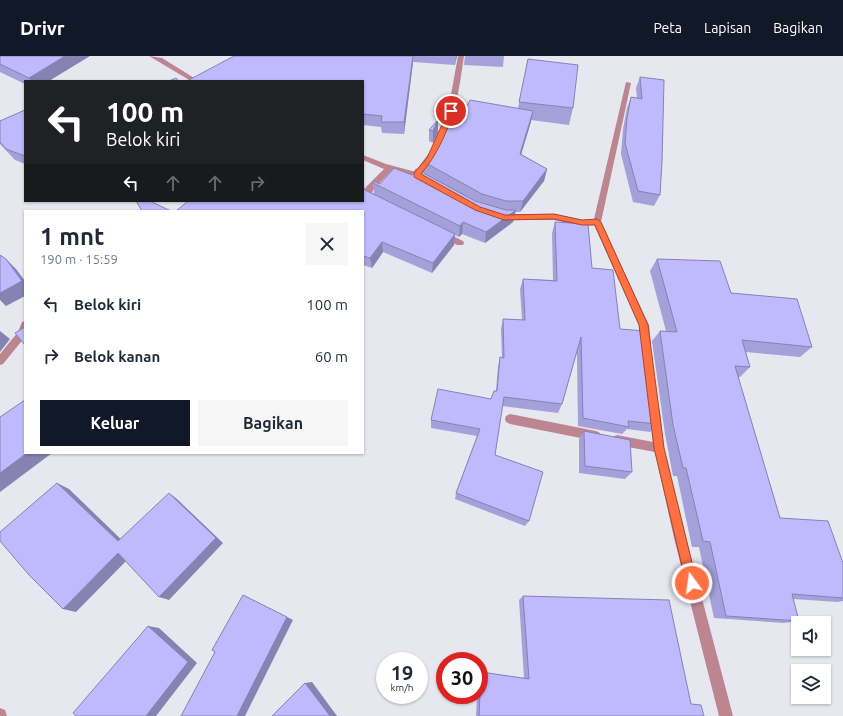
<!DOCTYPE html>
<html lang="id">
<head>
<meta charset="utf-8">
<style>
	body { margin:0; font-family:Ubuntu,sans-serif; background:#f6f6f7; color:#1f2937; height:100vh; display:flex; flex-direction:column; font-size:15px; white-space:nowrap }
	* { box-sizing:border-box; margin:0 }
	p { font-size:13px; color:#747a83 }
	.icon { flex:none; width:22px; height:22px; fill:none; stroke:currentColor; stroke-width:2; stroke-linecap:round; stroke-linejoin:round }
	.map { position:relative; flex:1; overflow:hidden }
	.details { position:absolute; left:24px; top:154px; width:340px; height:244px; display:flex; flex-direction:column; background:#fff; border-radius:0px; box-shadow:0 1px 3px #0004 }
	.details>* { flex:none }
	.top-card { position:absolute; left:24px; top:24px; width:340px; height:122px; border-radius:0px; box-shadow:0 1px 3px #0004; background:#202124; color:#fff; overflow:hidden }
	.buttons { position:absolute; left:791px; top:560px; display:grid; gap:8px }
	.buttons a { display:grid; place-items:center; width:40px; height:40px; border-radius:0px; background:#fff; box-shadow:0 1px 3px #0004; font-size:20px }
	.speed { position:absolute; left:376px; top:596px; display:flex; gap:8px; font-size:20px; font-weight:700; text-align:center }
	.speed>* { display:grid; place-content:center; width:52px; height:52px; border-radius:50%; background:#fff; box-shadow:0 1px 3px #0004; line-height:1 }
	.speed small { font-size:10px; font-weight:400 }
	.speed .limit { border:6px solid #d22; background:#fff; color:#111 }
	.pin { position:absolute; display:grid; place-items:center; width:34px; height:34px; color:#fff; margin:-17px; border:2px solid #fff; border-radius:50%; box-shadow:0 1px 4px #0007 }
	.me { position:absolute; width:44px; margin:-22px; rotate:346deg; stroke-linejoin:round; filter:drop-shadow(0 0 3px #0008) }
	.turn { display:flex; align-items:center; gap:14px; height:84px; padding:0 16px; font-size:18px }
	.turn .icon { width:52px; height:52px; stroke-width:2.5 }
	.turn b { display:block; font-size:28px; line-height:34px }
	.lanes { display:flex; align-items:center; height:38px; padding:0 16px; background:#0003; justify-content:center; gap:20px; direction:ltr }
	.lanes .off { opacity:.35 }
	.round { display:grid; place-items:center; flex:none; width:42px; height:42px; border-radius:0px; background:#f6f6f7 }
	.summary { display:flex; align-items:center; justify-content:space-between; height:68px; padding:0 16px }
	h1 { font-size:24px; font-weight:600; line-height:30px }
	.cta { display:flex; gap:8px; margin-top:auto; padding:8px 16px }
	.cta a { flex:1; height:46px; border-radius:0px; background:#111827; color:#fff; font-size:16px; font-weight:600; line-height:46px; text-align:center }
	.cta a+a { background:#f6f6f7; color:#1f2937 }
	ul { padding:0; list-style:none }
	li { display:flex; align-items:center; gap:12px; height:52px; padding:0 16px }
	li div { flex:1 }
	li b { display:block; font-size:15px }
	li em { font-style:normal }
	header { display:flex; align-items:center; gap:24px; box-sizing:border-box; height:56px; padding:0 20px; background:#111827; color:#fff }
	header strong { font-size:19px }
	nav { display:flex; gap:22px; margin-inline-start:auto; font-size:14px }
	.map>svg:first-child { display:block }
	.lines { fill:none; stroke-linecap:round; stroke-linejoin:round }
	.service { fill:#bc8590; fill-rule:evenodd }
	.minor { fill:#bc8590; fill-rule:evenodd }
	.wall { fill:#a4a0da }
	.shaded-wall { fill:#8682b1 }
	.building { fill:#bfbafd; stroke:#8682b1 }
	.route { fill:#ff7043; stroke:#a6492c }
</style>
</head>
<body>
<header>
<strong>Drivr</strong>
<nav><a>Peta</a><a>Lapisan</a><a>Bagikan</a></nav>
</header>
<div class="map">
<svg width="843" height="660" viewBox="0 0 843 660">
	<rect width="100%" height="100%" fill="#e7e7ef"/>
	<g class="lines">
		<path class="service" d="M458,0H464C462,12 456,64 447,68L444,66L448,55Z
			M429,97H432L436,99L420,121H414V117Z"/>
		<path class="minor" d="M149,0L162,2L199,25H191Z
			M626,26L631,27L601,166L649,269L651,288L649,291H643L641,288L639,269L594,169L582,170L554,164H502L498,161L502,158H554L582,164L594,163Z
			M363,99L386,108L420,117L429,123L425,126L414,121L391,115L373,134L372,138L379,144L378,146C372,148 367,143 364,138L366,131L384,113L363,104Z
			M443,175L463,185L464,187L463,189H457L440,180L439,178L440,176Z
			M25,265V281L3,308L0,309V298L18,276L22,266Z
			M655,350L659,352L660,355L664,392L686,482L733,660H719L674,482L655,396L617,389L613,387L612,384L613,381L617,379L653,386L650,355L651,352Z
			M510,358L596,375L600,377L601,380L600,383L596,385L510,368L506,366L505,363L506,360Z
			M0,652L5,654L7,660H0Z"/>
	</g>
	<path class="wall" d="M0,0L49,25H25V28L0,16Z
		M234,0H457L455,9L413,6L404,78L382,77L381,71L363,69V25Z
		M465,0H504L503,11L464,9Z
		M528,3L573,52L569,69L531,64L521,98L547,113L544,125L520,156H515L513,166L485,187L462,178L459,181L455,179L454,189L432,217L383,196L372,212L363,209V155L364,132L365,134L374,138L373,125L380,128L412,119L424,117V106L441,82V78L465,54L518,52Z
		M640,21L660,139L654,150L633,146L621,98L623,73L627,52L631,41L637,42L636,32Z
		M25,54V108L15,104L0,88V65Z
		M438,64V76L433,87L429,85V74Z
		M555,166L592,212L620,273L657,368L650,376L627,373L622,378L578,370L577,296L562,348L558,357L502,350L495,399L529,465L525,470L455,443L456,437L477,380L431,372V364L491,343L496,335L498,310L500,301L502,302L501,273L503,263L522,264L520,233L523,223L553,224L552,177Z
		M657,203L731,237L812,291L800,301L746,296L750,311L740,321H738L780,462L843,542V545L838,546L793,543L799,565L784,567L714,562L699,491H692L677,420H673L665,378L652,285L660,275H666L650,215Z
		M584,375L632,416L625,423L579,417V383Z
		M523,540L690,648L704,660H476L477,639H479V616H481L524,622L519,544Z"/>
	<path class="shaded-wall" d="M65,0H90L49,25H31L29,22Z
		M413,0V6L404,78V66Z
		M456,0H457L455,9Z
		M533,55L531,66L518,109L520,98Z
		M438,64V76L433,87V75Z
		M547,113L544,125L520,156L523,145Z
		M363,121L364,132L363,137Z
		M516,154L513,166L485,187L486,176Z
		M463,166L462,178L459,181L460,170Z
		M455,178L454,189L432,217L433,207Z
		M382,186L383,196L372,212L370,202Z
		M6,203L16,213L25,225V240L6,250L0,244V237Z
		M0,275L10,283L0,296Z
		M27,397H52L0,436V417Z
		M57,427L69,433L128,490L118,485Z
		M169,437L177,443L223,487L169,544L159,541Z
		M118,497L129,502L76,556L63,553Z
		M243,539L293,564L245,660H237Z
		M148,570L159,572L197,607L156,660H146Z
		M312,626L337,660H330L305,627Z"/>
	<path class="building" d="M0,0H65L29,22L0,8Z
		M234,0H413L404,66H381L382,60L363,58V25H187Z
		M528,3L578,9L573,52L519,46Z
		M640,21L664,24L662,106L660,139L638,135L625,87L627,62L631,41L642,43Z
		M176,22L179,25H169Z
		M470,44L533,55L520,98L547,113L523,145H506L482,138L424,106L443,79L441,78L451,53L465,54Z
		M25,54V100L6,93L0,86V65Z
		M438,64L433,75L429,74Z
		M394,112L412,119L416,113L475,145L506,154H516L486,176L463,166L460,170L373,127V125L380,128Z
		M363,130L365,134L455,178L433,207L382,186L370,202L363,200V155H176L188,145H363Z
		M136,145H150L171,155H142Z
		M555,166L588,168L592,212L613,214L620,273L645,275L657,368L628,365L629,371L583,362L581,281L562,348L504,341L495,399L543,416L529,465L456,437L480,373L431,364L438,333L491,343L494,335H497L500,301L504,302L503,263L525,264L523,223L557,225Z
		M0,199L6,203L22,225L0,237Z
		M657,203L720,205L731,237L797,243L812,291L742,284L750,311L735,310L780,462L828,465L843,507V542L792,538L799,565L726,560L710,486L703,485L686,412H683L673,369L660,275L677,276Z
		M25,271V289L15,277Z
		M25,344V397H27L0,417V361Z
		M584,375L630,384L632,416L585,410Z
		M57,427L118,485L169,437L216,482L159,541L118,497L63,553L29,519L0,485V476Z
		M243,539L287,561L237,660H181L215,596L212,594Z
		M523,540L669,544L691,648L701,649L704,660H479L481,616L529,623Z
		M148,570L188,606L146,660H76L73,657Z
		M305,627L330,660H272Z"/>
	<path class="route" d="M449,53L454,55C446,78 437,99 421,118L480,151L505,159L554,158L582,164L597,163L601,166L648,269L664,392L697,527L696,531L692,532L688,531L686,527L654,392L639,269L595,169H582L554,163L504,164L475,154L414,121V117L427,102Z"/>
</svg>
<div class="buttons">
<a><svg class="icon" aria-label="sound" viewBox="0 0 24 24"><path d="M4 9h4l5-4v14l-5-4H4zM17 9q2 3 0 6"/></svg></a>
<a><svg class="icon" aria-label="layers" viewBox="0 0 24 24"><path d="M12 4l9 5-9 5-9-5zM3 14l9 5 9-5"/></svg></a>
</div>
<div class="speed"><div>19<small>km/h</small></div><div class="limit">30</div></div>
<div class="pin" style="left:451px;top:55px;background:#d93025"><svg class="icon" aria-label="arrive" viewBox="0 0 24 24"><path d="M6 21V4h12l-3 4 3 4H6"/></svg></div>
<svg class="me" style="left:692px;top:527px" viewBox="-20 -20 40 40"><circle r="17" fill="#ff7043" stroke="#fff" stroke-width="3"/><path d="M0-11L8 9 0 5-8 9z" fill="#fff"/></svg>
<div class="top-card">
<div class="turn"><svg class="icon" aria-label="left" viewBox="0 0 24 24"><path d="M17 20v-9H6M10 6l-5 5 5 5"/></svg><div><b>100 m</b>Belok kiri</div></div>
<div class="lanes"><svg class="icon" aria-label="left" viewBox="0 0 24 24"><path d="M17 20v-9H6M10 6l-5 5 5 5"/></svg><svg class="icon off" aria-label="ahead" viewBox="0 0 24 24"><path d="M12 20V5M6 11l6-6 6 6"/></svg><svg class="icon off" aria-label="ahead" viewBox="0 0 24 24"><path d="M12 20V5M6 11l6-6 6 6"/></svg><svg class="icon off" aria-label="right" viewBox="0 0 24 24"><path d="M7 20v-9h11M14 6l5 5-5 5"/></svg></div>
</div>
<section class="details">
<div class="summary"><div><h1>1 mnt</h1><p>190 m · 15:59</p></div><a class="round"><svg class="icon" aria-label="close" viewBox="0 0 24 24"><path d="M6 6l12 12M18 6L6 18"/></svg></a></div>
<ul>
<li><svg class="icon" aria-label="left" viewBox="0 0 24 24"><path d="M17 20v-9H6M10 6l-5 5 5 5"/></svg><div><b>Belok kiri</b></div><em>100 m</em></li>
<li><svg class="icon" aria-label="right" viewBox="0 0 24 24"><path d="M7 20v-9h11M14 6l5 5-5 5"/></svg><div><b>Belok kanan</b></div><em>60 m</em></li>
</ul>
<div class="cta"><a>Keluar</a><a>Bagikan</a></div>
</section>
</div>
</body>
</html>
